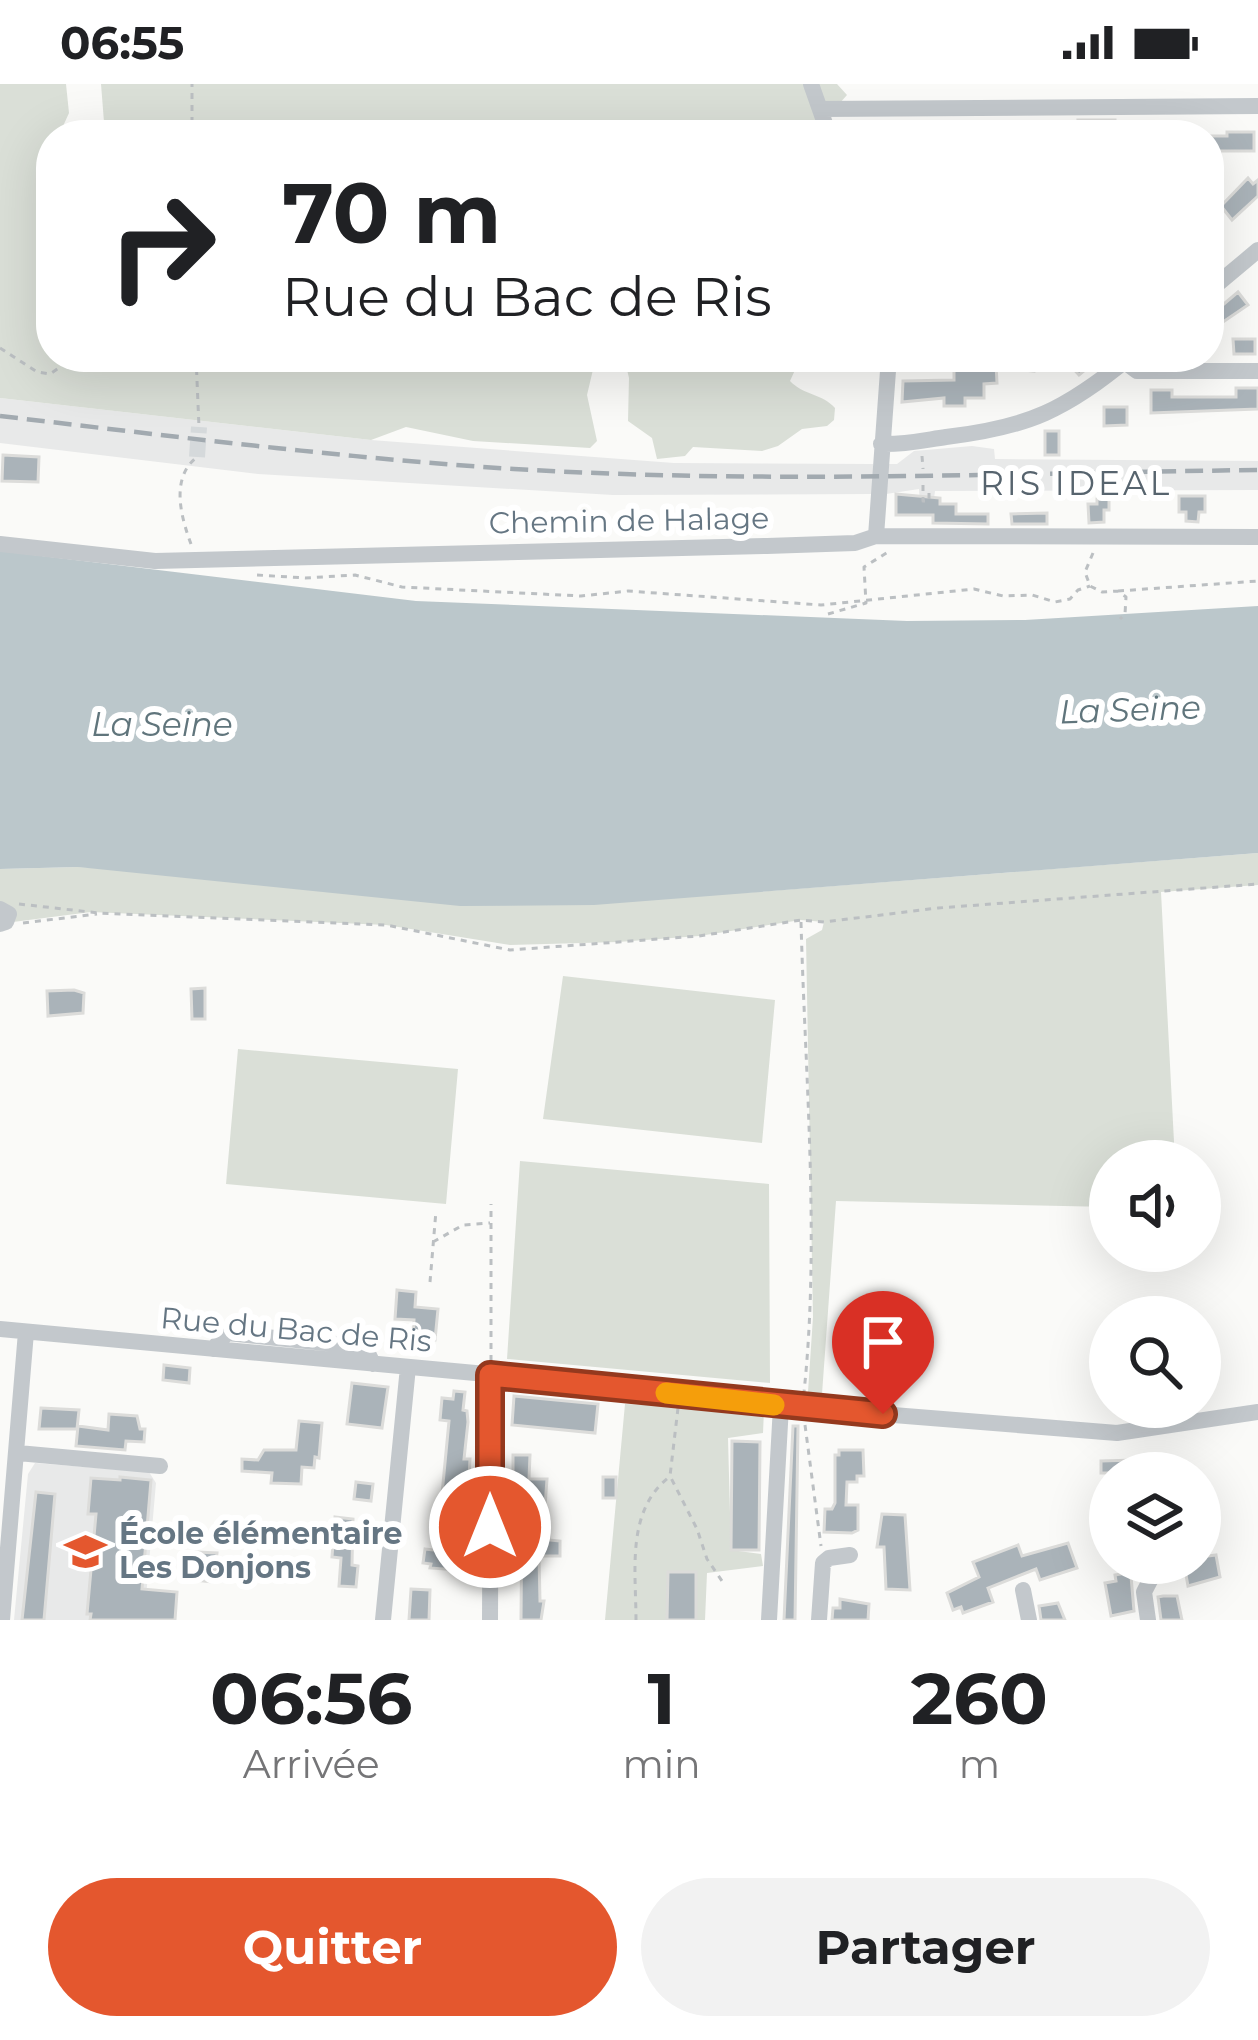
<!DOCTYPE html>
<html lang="fr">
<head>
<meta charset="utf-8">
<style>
	body { margin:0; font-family:Montserrat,sans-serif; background:#f2f2f2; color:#202124; height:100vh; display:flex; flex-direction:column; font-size:45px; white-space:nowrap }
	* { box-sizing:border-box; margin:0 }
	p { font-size:39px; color:#757577 }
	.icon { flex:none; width:66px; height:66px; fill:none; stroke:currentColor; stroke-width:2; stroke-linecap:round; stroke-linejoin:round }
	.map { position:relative; height:1536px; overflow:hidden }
	.panel { display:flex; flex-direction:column; background:#fff; flex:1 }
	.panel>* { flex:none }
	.guide { position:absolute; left:36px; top:36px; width:1188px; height:252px; border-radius:48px; box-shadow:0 12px 48px #0002; background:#fff; color:#202124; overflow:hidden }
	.buttons { position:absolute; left:1089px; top:1056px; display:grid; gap:24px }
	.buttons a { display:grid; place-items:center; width:132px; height:132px; border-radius:50%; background:#fff; box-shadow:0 12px 48px #0002; font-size:60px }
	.pin { position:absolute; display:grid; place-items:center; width:102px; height:102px; color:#fff; margin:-123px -51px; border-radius:50% 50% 50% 0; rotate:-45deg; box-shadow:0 0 12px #0007 }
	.pin .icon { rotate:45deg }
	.me { position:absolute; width:132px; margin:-66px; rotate:0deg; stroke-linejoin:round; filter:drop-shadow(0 0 9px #0008) }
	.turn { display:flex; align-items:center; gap:42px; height:252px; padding:0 48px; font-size:54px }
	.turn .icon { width:156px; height:156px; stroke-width:2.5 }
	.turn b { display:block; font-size:84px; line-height:102px }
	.eta { display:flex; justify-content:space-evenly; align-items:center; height:204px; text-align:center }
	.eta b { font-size:72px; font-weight:700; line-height:84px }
	.cta { display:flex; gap:24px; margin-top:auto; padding:24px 48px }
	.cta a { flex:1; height:138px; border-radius:72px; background:#e4572e; color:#fff; font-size:48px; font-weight:700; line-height:138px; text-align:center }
	.cta a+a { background:#f2f2f2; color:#202124 }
	.status { display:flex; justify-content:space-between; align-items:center; height:84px; padding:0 60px; background:#fff; direction:ltr }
	.status svg { height:33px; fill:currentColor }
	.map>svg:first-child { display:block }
	.built { fill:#e8e9e9 }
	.green { fill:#dadfd7 }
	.water { fill:#bbc7cb }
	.building { fill:#aab3b9; stroke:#dcdcda; stroke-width:3 }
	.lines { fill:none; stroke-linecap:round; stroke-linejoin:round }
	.minor-tunnel { stroke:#d5d9db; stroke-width:16; stroke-dasharray:16 8; stroke-linecap:butt }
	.path { stroke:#bbbfc2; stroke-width:3; stroke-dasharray:6 6; stroke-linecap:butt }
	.minor { stroke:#c3c8cc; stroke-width:16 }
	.rail { stroke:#a2aab0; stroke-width:4.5; stroke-dasharray:18 9; stroke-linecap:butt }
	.route-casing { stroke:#94391e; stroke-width:30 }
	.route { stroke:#e4572e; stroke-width:21 }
	.slow { stroke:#f59e0b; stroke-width:21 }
	.labels { text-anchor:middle; stroke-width:12; stroke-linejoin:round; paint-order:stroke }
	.street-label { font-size:30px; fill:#657683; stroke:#fff }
	.poi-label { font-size:30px; font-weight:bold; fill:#657683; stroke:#fff; text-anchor:start }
	.neighbourhood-label { font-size:33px; letter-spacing:3px; fill:#57646e; stroke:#fff }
	.water-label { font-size:33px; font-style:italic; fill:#60757c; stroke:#fff }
</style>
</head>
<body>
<div class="status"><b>06:55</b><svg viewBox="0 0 49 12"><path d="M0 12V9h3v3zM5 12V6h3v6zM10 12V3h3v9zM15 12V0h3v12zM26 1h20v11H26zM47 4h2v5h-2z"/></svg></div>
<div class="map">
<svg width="1258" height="1536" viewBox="0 0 1258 1536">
	<rect width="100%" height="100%" fill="#fafaf8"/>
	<path class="built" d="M0,314L371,356L674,379L873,380V410L613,411L258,390L0,359Z
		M972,362L994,365L995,375L1258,377V406L935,407L933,422H920L919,405L886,410V380H897L914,367Z
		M35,1379L149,1388L156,1399L144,1536H14L28,1390Z"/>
	<path class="green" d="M0,0H66L69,29L59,51H51V273H596L587,311L597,357L590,364L473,357L406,343L371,356L0,314Z
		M101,0H837L847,11L823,38L829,47L851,40L859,45L860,51H136L130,40L104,38Z
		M624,273H801L790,297C803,311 823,310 835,324L834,336L827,342L802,345L778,362L762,367L693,363L685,372L657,375L652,354L628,337L629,294Z
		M1258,769V801L1161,808L1175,1077H1110V1123L836,1117L822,1310L808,1308L813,1233L806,855L822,846L824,838L801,836L699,852L618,858L510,861L386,841L91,828L13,838L0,824V785L78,783L743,809Z
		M563,892L775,916L762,1059L543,1035Z
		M238,965L458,985L446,1120L226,1100Z
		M520,1077L769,1100L770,1299L507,1275Z
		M625,1320L764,1326L763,1349L728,1354L731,1466L761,1470L763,1482L707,1489L705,1536H605Z"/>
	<path class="water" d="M0,467L416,517L907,537L1025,536L1258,522V769L594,821L460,822L78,783L0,785Z"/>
	<path class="building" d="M1078,36H1115V51H1079Z
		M1227,48H1254V67H1220V79L1209,80V52H1227Z
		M1248,94L1253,100L1258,96V112L1232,136L1221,122Z
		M1238,208L1248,221L1220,240L1212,230Z
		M1233,255H1255V270H1234Z
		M1013,273H1035L1034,287L1012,285Z
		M1076,273H1101L1079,291L1069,280Z
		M954,277H965V282L996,280L997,299L984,300V314H965V322H944V314L902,318L903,297L954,296Z
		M1236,304H1258V325L1151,329V306H1172V313H1236Z
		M1104,323H1127V341L1104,342Z
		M1045,347H1059V371H1045Z
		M3,371L39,373L38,398L2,397Z
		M896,410L940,414V420H956V430H988V440L933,439V431H896Z
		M1179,412H1205V428H1199L1198,438L1186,437V428H1179Z
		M1097,415H1109V426H1104V438L1089,439L1088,420H1097Z
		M1047,429V440H1012L1011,430Z
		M205,904V935H192L191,905Z
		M74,906L84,909L83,929L48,932L47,907Z
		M397,1206L416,1208L415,1223L438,1225L435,1256L413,1255L414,1236L395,1235Z
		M164,1281L190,1284L189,1299L163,1296Z
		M352,1299L388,1303L382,1344L347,1340Z
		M454,1307L465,1308L463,1326L467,1327L468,1338L464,1375H470L469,1393L464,1392L460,1433L440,1431L449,1337L440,1336L442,1314L453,1315Z
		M514,1312L598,1320L595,1349L512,1341Z
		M41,1324L79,1326L77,1345H39Z
		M109,1330L137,1332L140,1345H145L144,1358L126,1357L125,1366L76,1362L78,1342L108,1346Z
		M299,1337L322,1339L319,1374L315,1373L314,1384L302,1383L301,1400L271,1399L272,1389L242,1387V1375L258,1376L264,1366H296Z
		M793,1342H798L795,1536H784Z
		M732,1357L760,1358L759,1466H731Z
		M839,1366H863L864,1392H857V1398H847L846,1421H858V1446L852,1449L824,1448L825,1425H832L835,1419V1371H839Z
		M513,1371H530L529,1395H547L544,1436H549V1456L560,1457V1472H539L540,1517H544L541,1536H521L522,1414H513Z
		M1135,1376L1136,1389H1101V1377Z
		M120,1393L151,1396L142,1505L177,1508L175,1536H90L91,1530H87L96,1430H88L91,1394L120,1396Z
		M603,1393H616V1414H603Z
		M356,1398L373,1400L371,1417L354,1415Z
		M36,1408L55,1410L44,1536H22Z
		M882,1430L905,1431L910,1506L886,1505L884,1463H877Z
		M335,1433L353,1435L352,1481L358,1482L356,1503L339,1502L341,1474L332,1473Z
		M1068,1459L1077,1484L1040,1496L1036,1485L988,1504L993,1518L963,1529L961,1523L953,1526L947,1509L979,1493L973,1478L1018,1461L1022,1472Z
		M425,1465L459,1469L457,1486L430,1484L431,1480L423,1479Z
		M196,1468L217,1469L214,1498L193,1496Z
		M1216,1471L1220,1493L1188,1502L1184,1480L1200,1479V1473Z
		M668,1488H696V1536H667Z
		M1126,1489L1131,1492L1134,1527L1111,1532L1105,1499L1116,1497L1115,1491Z
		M411,1505L430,1506L429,1536H409Z
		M1163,1512H1177L1182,1536H1161L1158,1513Z
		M840,1515L869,1520L868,1536H832L833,1524H840Z
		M1058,1519L1065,1536H1041L1039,1522Z"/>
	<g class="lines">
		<path class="minor-tunnel" d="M197,373L199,343"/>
		<path class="path" d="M192,51V0
			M0,264L37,288L50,290L75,273
			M196,273L199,343
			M922,372L923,385
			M923,401V417H929V407
			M191,460C181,433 170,394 197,373
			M1093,469L1085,488L1090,502L1102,508L1118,507L1126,513L1125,530L1120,535
			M257,491L305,494L355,491L402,503L581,512L628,507L821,521L974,505L1003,512L1032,511L1055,518L1070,515L1078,506L1090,502
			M1118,507L1258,497
			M828,530L866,519L864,483L888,468
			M19,820L99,829L386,841L510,866L699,852L801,836L824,838L938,824L1258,800
			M801,838C805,989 820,1158 804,1308
			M23,839L97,830
			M433,1158L463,1141L490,1139
			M430,1198L436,1127
			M491,1277V1120
			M678,1324L670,1392L697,1445L707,1475L722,1497
			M805,1341L821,1462
			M636,1536C636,1487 626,1428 668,1394"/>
		<path class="minor" d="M811,0L829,51
			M820,25L1258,22
			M1209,207L1258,166
			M1125,278L1137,287H1258
			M881,360C903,361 925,356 946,353C1030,343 1065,326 1130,273
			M876,452L889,273
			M0,460L155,477L767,462L855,459L876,452L1258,453
			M0,825L9,830L6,838L0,840
			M0,1245L486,1290L781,1322L1117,1349L1258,1328
			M213,1265L227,1249L365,1263L373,1280
			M18,1369L160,1382
			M1023,1506L1029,1536
			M2,1536L26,1248
			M383,1536L408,1283
			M490,1536L491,1291
			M769,1536L781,1322
			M819,1536L823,1479L829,1474L850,1471
			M1148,1536L1144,1508L1156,1485"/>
		<path class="rail" d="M0,332C171,352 342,374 514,385C761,400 1011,389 1258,386"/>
	</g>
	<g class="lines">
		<defs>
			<path id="route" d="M490,1443V1291L883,1330"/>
		</defs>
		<use href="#route" class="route-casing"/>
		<use href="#route" class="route"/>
		<path class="slow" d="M666,1309L774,1321"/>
	</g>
	<defs>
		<symbol id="school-bare" viewBox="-9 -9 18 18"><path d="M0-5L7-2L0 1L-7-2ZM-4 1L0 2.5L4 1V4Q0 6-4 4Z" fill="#e4572e" stroke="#fff" stroke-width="2.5" paint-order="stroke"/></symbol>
	</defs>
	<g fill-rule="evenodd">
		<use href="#school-bare" x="56" y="1438" width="59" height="59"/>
	</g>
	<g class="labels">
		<g class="street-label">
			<text transform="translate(629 437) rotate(-1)" y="10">Chemin de Halage</text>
			<text transform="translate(296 1246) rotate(5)" y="10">Rue du Bac de Ris</text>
		</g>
		<g class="poi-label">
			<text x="119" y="1460">École élémentaire<tspan x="119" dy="34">Les Donjons</tspan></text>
		</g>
		<g class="neighbourhood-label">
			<text x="1076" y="411">RIS IDEAL</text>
		</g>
		<g class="water-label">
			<text transform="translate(1130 625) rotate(-2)" y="12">La Seine</text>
			<text x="162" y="652">La Seine</text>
		</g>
	</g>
</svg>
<div class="buttons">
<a><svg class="icon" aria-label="sound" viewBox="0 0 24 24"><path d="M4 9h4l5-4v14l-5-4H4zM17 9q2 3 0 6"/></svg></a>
<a><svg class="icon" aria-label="search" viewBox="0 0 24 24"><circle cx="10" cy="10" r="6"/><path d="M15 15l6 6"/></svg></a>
<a><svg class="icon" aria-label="layers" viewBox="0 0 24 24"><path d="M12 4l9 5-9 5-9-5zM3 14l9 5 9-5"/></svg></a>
</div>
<div class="pin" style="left:883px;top:1330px;background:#d93025"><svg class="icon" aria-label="arrive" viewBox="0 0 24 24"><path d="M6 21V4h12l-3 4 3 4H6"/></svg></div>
<svg class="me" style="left:490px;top:1443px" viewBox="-20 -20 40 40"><circle r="17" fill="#e4572e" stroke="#fff" stroke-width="3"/><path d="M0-11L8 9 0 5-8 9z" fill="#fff"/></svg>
<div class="guide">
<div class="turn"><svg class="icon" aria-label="right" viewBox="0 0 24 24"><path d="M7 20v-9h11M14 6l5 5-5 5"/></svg><div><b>70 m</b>Rue du Bac de Ris</div></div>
</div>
</div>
<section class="panel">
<div class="eta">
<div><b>06:56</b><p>Arrivée</p></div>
<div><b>1</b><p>min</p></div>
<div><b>260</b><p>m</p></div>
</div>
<div class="cta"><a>Quitter</a><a>Partager</a></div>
</section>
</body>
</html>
